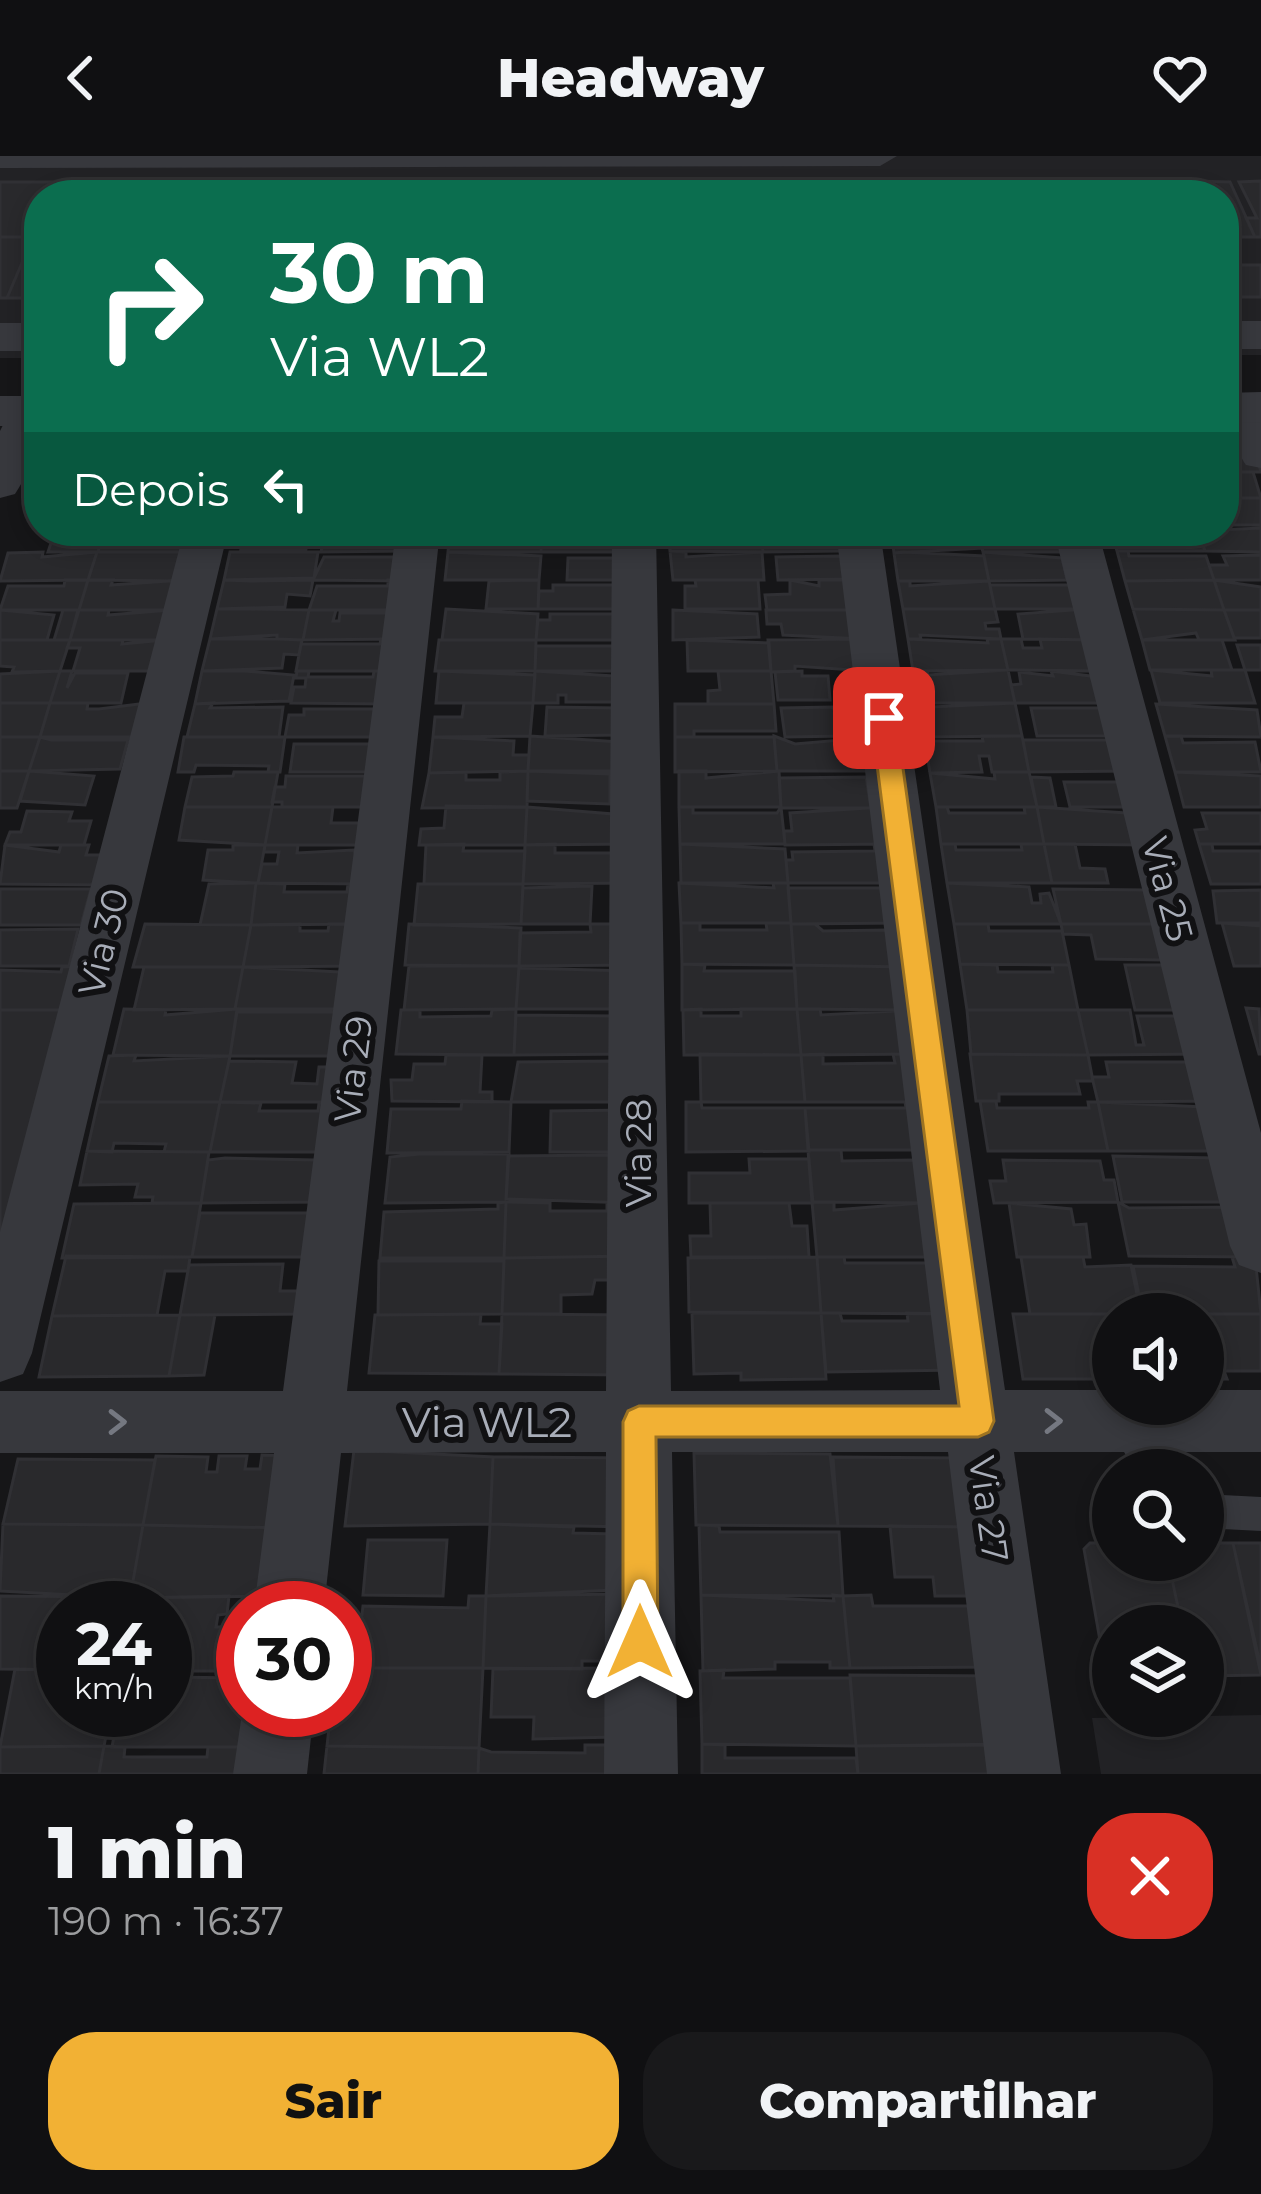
<!DOCTYPE html>
<html lang="pt">
<head>
<meta charset="utf-8">
<style>
	body { margin:0; font-family:Montserrat,sans-serif; background:#19191b; color:#f1f3f6; height:100vh; display:flex; flex-direction:column; font-size:45px; white-space:nowrap }
	* { box-sizing:border-box; margin:0 }
	p { font-size:39px; color:#9c9d9f }
	.icon { flex:none; width:66px; height:66px; fill:none; stroke:currentColor; stroke-width:2; stroke-linecap:round; stroke-linejoin:round }
	.map { position:relative; height:1618px; overflow:hidden }
	.drawer { display:flex; flex-direction:column; background:#101012; flex:1 }
	.drawer>* { flex:none }
	.top-card { position:absolute; left:24px; top:24px; width:1215px; height:366px; border-radius:48px; box-shadow:0 6px 18px #0003,0 0 0 3px #303032; background:#0b6e4f; color:#fff; overflow:hidden }
	.tools { position:absolute; left:1092px; top:1137px; display:grid; gap:24px }
	.tools a { display:grid; place-items:center; width:132px; height:132px; border-radius:50%; background:#101012; box-shadow:0 6px 18px #0003,0 0 0 3px #303032; font-size:60px }
	.speed { position:absolute; left:36px; top:1425px; display:flex; gap:24px; font-size:60px; font-weight:700; text-align:center }
	.speed>* { display:grid; place-content:center; width:156px; height:156px; border-radius:50%; background:#101012; box-shadow:0 6px 18px #0003,0 0 0 3px #303032; line-height:1 }
	.speed small { font-size:30px; font-weight:400 }
	.speed .limit { border:18px solid #d22; background:#fff; color:#111 }
	.pin { position:absolute; display:grid; place-items:center; width:102px; height:102px; color:#fff; margin:-51px; border-radius:24px; box-shadow:0 6px 18px #0006 }
	.me { position:absolute; width:132px; margin:-66px; rotate:0deg; stroke-linejoin:round; filter:drop-shadow(0 0 9px #0008) }
	.turn { display:flex; align-items:center; gap:42px; height:252px; padding:0 48px; font-size:54px }
	.turn .icon { width:156px; height:156px; stroke-width:2.5 }
	.turn b { display:block; font-size:84px; line-height:102px }
	.then { display:flex; align-items:center; height:114px; padding:0 48px; background:#0003; gap:24px; font-size:45px }
	.round { display:grid; place-items:center; flex:none; width:126px; height:126px; border-radius:48px; background:#19191b }
	.head { display:flex; align-items:center; justify-content:space-between; height:204px; padding:0 48px }
	h1 { font-size:72px; font-weight:800; line-height:90px }
	.cta { display:flex; gap:24px; margin-top:auto; padding:24px 48px }
	.cta a { flex:1; height:138px; border-radius:48px; background:#f2b134; color:#111; font-size:48px; font-weight:800; line-height:138px; text-align:center }
	.cta a+a { background:#19191b; color:#f1f3f6 }
	header { display:flex; justify-content:space-between; align-items:center; height:156px; padding:0 48px; background:#101012; font-size:54px; font-weight:800 }
	.map>svg:first-child { display:block }
	.built { fill:#222225 }
	.building { fill:#29292c; stroke:#303034; stroke-width:3 }
	.lines { fill:none; stroke-linecap:round; stroke-linejoin:round }
	.service { fill:#37383d; fill-rule:evenodd }
	.minor { fill:#37383d; fill-rule:evenodd }
	.tertiary { fill:#37383d; fill-rule:evenodd }
	.oneway { stroke:#757881 }
	.route { fill:#f2b134; stroke:#9d7322; stroke-width:3 }
	.labels { text-anchor:middle; stroke-width:12; stroke-linejoin:round; paint-order:stroke }
	.street-label { font-size:36px; fill:#a8adb8; stroke:#111113 }
	.near-street-label { font-size:42px; fill:#a8adb8; stroke:#111113 }
</style>
</head>
<body>
<header><svg class="icon" aria-label="back" viewBox="0 0 24 24"><path d="M15 5l-7 7 7 7"/></svg>Headway<svg class="icon" aria-label="heart" viewBox="0 0 24 24"><path d="M12 20l-8-8c-3-5 5-10 8-4 3-6 11-1 8 4z"/></svg></header>
<div class="map">
<svg width="1261" height="1618" viewBox="0 0 1261 1618">
	<rect width="100%" height="100%" fill="#161618"/>
	<path class="built" d="M0,0H1261V199H1224V39H39V202H0Z
		M1261,1559V1618H1101L1092,1562Z"/>
	<path class="building" d="M731,24L733,39H683V25Z
		M770,24L819,25L820,39H771Z
		M925,25H969L972,39H928Z
		M969,25H1012L1016,39H972Z
		M1012,25L1055,26L1060,39H1016Z
		M1100,25L1105,39H1060L1055,26Z
		M1100,25H1143L1148,39H1105Z
		M1188,25L1230,26L1255,81H1224V39H1194Z
		M1261,25V81H1255L1246,62H1257L1239,26Z
		M0,26H56L51,39H39L33,81H0Z
		M56,26H142L137,39H51Z
		M230,26H315L312,39H226Z
		M315,26H403L401,39H312Z
		M491,26H558V39H496Z
		M0,81H33L7,142H0Z
		M33,81H39L36,142H7Z
		M1224,109H1261V141H1234Z
		M1224,291H1254L1261,316H1224Z
		M1224,316H1253L1261,342H1224Z
		M1224,342H1261V369H1224Z
		M1261,372V396L1205,395L1198,375Z
		M55,375H104L98,396H48Z
		M104,375H192L186,396H98Z
		M245,375H309L306,393H241Z
		M325,375H410L408,395L321,396Z
		M450,375H542L541,396H448Z
		M542,375H629V396H541Z
		M681,375H718L723,383V375H761L763,396L670,395V381H681Z
		M761,375H848L840,395L763,396Z
		M891,375H979L982,392L894,397Z
		M979,375H1067L1072,396H983Z
		M1121,375H1169L1172,384H1201L1205,395H1117L1113,382H1123Z
		M1117,395H1128L1129,400H1206L1214,424L1125,425Z
		M43,396L42,401L97,396L88,424L0,425L8,397Z
		M97,396H186L179,425L88,424Z
		M230,396H318L314,422L224,424Z
		M448,396L541,400L539,424H445Z
		M686,396V401L762,396L764,424H673L670,395Z
		M903,396L984,400L989,425H898L894,397Z
		M983,396L1062,402L1067,424L989,425Z
		M1261,399V424H1214L1209,409H1227L1223,400Z
		M840,400L855,423L778,424L776,401Z
		M324,401H396L406,425L313,424Z
		M568,402H629V424H567Z
		M65,424H88L79,454H0L8,430H64Z
		M88,424H113L111,429L183,424L175,454H79Z
		M224,424L250,425L313,424L310,440L287,438L285,451L217,453Z
		M388,424L404,425L400,454H309L317,430H388Z
		M539,424L538,453H486L489,425Z
		M695,424H758L760,453H685V430H696Z
		M790,424L819,430V424H857L861,454H767L765,439L790,438Z
		M1214,424L1224,454L1133,453L1125,425Z
		M1214,424L1261,431V454H1224Z
		M898,425H910V430L989,425L995,453H903Z
		M553,429H617L629,453H538L539,435H553Z
		M990,429H1070L1086,453H995Z
		M217,453H247L309,454L303,484L277,483V479L210,483Z
		M446,453L538,458L536,484H442Z
		M903,453H995L998,466L985,467L986,473H999L1001,483L920,479L921,483H908Z
		M1086,453L1095,484L1023,483L1018,458Z
		M1133,453L1224,454L1235,484H1199L1196,477L1142,484Z
		M0,454L54,459L47,484H0Z
		M63,454H79L70,484H54Z
		M78,454H109L108,459L171,454L164,484H70Z
		M309,454H336L333,465H339L340,457H400L396,483L303,484Z
		M673,454L757,458L759,481L673,484Z
		M766,454H859L863,483L783,479L781,468H767Z
		M1224,454H1261V482H1234Z
		M550,458H618L629,484H536L538,464H550Z
		M210,483H277L302,484L299,499L284,498L282,512L202,515Z
		M381,483H396L392,515H296L301,488H380Z
		M863,483L867,515L795,510V515L771,516L768,484Z
		M908,483L988,487L987,483H1001L1008,514L913,515Z
		M1001,483H1021L1023,492H1042L1040,483L1095,484L1103,515L1008,514Z
		M0,484H70L60,515L12,516L14,511L0,510Z
		M70,484H123L122,488L164,484L155,515H73L80,492H67Z
		M439,484H536L535,515H435Z
		M687,484L769,487L771,515H688Z
		M1142,484H1222L1232,514H1150Z
		M1237,489H1261V514H1245Z
		M536,490H617V515H535Z
		M1008,514L1015,547H919L913,515H927L928,519Z
		M1151,514L1212,520L1211,514H1245L1255,547H1160Z
		M60,515L50,547H0V518Z
		M60,515H72L67,532L75,517H128L121,547H50Z
		M202,515H245L294,519L289,545L195,548Z
		M297,515H309L308,521H373L374,515H392L388,548L291,547L294,531H305L306,522H296Z
		M439,515L535,519L533,547H436Z
		M535,515L613,520L629,546H566V539H558V547H533Z
		M718,515H771L774,548H708V535L720,534Z
		M802,515V520H828L830,544H778L775,516Z
		M1051,515L1090,520L1111,547H1015L1011,529L1021,528L1019,516L1053,520Z
		M0,547H50L40,581H0Z
		M50,547H88L87,553H99L147,547L138,581H40Z
		M213,547L210,552L283,551L279,581H187L195,548Z
		M464,547H533L530,580L433,581L435,561H462Z
		M919,547L931,551L1015,547L1022,580L924,581Z
		M675,548H774L776,575H694V581H675Z
		M1156,548L1257,554L1261,581L1165,580Z
		M547,551L618,552V579L545,580Z
		M833,551L844,580L785,581L781,552Z
		M1031,552H1100L1107,580H1037Z
		M304,553H375L384,581H285L289,559H304Z
		M530,580L619,586L618,615H528Z
		M774,580L795,588L876,581L881,615H777Z
		M982,580H1022L1029,616H992L989,600H979L982,616L930,617L925,585H983Z
		M1165,580H1181L1183,587L1255,586L1261,616H1175Z
		M0,581H40L29,615H0Z
		M40,581L51,584H128L120,613L29,615Z
		M184,581H285L280,616H268L269,610L196,609L194,616H178Z
		M433,581L514,585L513,599H529L528,615L429,617Z
		M675,581H774L777,615L675,616Z
		M1023,584H1107L1129,615L1029,616Z
		M294,588H371L368,616H290Z
		M0,615H29L17,652H0Z
		M29,615L94,620L85,649L20,645Z
		M528,615L527,651L422,652L429,617L466,616V624H500V616Z
		M528,615L610,618V648L527,645Z
		M679,615H706V622L779,615L781,651H679Z
		M234,616H278L272,651H185L192,621L233,620Z
		M994,616H1029L1037,651H936L930,617L995,623Z
		M1175,616L1261,620V651H1184Z
		M286,620H366L363,651H282V646H272L275,631H285Z
		M866,621L871,652H781L779,622Z
		M1031,621L1050,622L1056,651H1037Z
		M1064,626H1132L1139,651H1070Z
		M446,650L527,651L525,689H419L421,673L444,672Z
		M185,651H272L265,689L179,684Z
		M272,651H333L331,667H373L370,689H265Z
		M527,651L613,658L629,688L525,689Z
		M679,651H693V657H777L781,651L785,688H680Z
		M936,651H947L949,657H1025L1024,651H1037L1044,688H941Z
		M1037,651L1126,657L1148,689L1044,688Z
		M868,652H885L889,688L785,689L784,675H792L790,657Z
		M27,655L72,656L69,665H91L84,689H5L10,676H21Z
		M1202,657H1261V688H1199L1195,674L1207,673Z
		M464,688L463,695H525L523,728H424L426,689Z
		M555,688V697H615L629,727L523,728L525,689Z
		M680,688L785,693L788,727H681Z
		M874,688H889L895,727H788L786,704H793L792,696L875,695Z
		M941,688H955L956,694H1022L1021,688H1044L1052,727H947Z
		M1044,688H1075L1080,712L1105,713L1108,727H1052Z
		M1199,688H1212L1213,695H1261V728H1211Z
		M5,689L59,696L61,689H89L86,699H108L104,729L0,728Z
		M233,689H265L258,727L203,724L208,694H233Z
		M265,689H298L297,697L354,694L366,728L258,727L262,708H277L279,696H264Z
		M256,727L285,728L284,736H347L348,728H366L360,768L251,769Z
		M256,727L251,769H200L209,728Z
		M679,727L774,732L773,727H788L791,767H681Z
		M947,727L1029,731L1032,747H1041L1040,738L1049,737L1061,768H954Z
		M418,728H523L521,768L414,769Z
		M592,730L590,768H521L523,732Z
		M788,732H880L900,767L791,768Z
		M0,733H91L81,769H0Z
		M1053,733L1146,734L1171,768H1061Z
		M1261,734V767H1217L1213,735Z
		M681,767H700V774H767L766,767H791L794,809L682,808Z
		M1222,767L1261,770V810H1234Z
		M145,768L251,769L243,811H133Z
		M300,768V775H328L329,768H361L355,810L243,811L251,769Z
		M409,768L521,772L519,810L405,809Z
		M590,768H629L632,809L519,810L520,777L591,776Z
		M791,768H815L823,775L887,774L906,811L794,809Z
		M954,768H988L989,775H1062L1069,809L960,808Z
		M1061,768H1171L1163,804L1096,803L1091,779L1063,778Z
		M78,773L69,810H0V774Z
		M682,808L705,809L704,815H795L797,853L682,854Z
		M960,808L997,809L998,816H1053L1052,809H1069L1078,854H967Z
		M794,809L906,811L911,854L797,853Z
		M1125,809H1183L1194,854H1135Z
		M83,810L72,854H0V814L61,816L62,811Z
		M409,810H519L516,853L404,854Z
		M144,811H243L235,853L134,854Z
		M243,811L339,816L352,853H235Z
		M519,812L629,815V853H516Z
		M1246,852L1259,853L1261,898H1259Z
		M124,853L166,854L165,859L237,853L230,900L113,899Z
		M516,853L514,899L396,898L401,854H420V861L491,860L492,854Z
		M701,853V860H741V853H797L801,899H684L683,854Z
		M797,853H820L821,859L914,854L920,898L801,899Z
		M0,854H74L0,1145Z
		M967,854H1078L1088,899L971,898Z
		M1078,854H1130L1136,889H1144L1137,860H1180L1205,898L1088,899Z
		M237,856H334L343,900H230Z
		M516,859L614,860L629,898L514,899Z
		M700,898L801,899L805,946H701Z
		M823,898V908L895,907L893,898L918,899L923,946H805L801,899Z
		M970,898L1088,899L1093,925H1077L1080,938H999V945H976Z
		M136,899L134,905L230,900L220,946H98L109,900Z
		M446,899H482L480,936H492V946L392,945L391,924H412L414,908H445Z
		M229,905L296,906L292,927L317,928L319,911H345L340,946H220Z
		M615,905L629,946H511L518,906Z
		M1106,906H1188L1218,945L1098,946L1092,921H1109Z
		M462,945L511,946L509,996L387,997L391,953H461Z
		M980,945H996L997,952H1089L1088,946H1098L1108,995H988Z
		M98,946H220L210,996H164L166,988L114,987L112,996L87,995Z
		M220,946L261,947L259,955H318L319,947L341,946L334,996H210Z
		M686,946H701L702,952H805L809,995L686,996Z
		M905,946L932,994H808L805,952H906Z
		M1098,946L1203,951L1213,995H1108Z
		M630,954V996H550L551,955Z
		M808,994H841L842,1005L914,1004L937,1047L812,1046Z
		M87,995L209,996L201,1047H152L153,1041H135L138,1028L80,1029Z
		M420,998H509L506,1046L385,1047L390,1001Z
		M612,999L630,1047L506,1043L508,1000Z
		M1113,1000L1215,1002L1226,1046H1122Z
		M225,1002L315,1004L328,1046L201,1047L208,1004Z
		M749,1003H809L813,1047H689V1017H750Z
		M1003,1004L1100,1005L1104,1024H1114L1118,1046L994,1047L990,1025H1006Z
		M506,1046L550,1047V1055H607V1047L630,1100L504,1102Z
		M506,1046L504,1102H380L384,1056L498,1053V1047Z
		M812,1046H834V1054L921,1047L942,1101H817Z
		M1118,1046L1129,1052L1242,1051L1254,1101L1129,1100Z
		M201,1047L192,1101L62,1102L74,1048Z
		M710,1047H789L792,1070H807L809,1101H691L690,1080H711Z
		M1009,1047L1071,1053L1074,1069L1086,1068L1090,1101H1017Z
		M200,1057H309L317,1101H192Z
		M66,1100L190,1101L188,1115H165L157,1159L52,1160Z
		M630,1100L618,1124H595L592,1138L561,1139V1158H502L504,1102Z
		M817,1101H844L845,1107H927L950,1158L821,1157Z
		M817,1101L821,1157L689,1156L688,1102Z
		M1021,1101H1083L1085,1111L1131,1109L1141,1158H1030Z
		M1232,1101H1255L1261,1158H1143L1133,1110L1235,1111Z
		M379,1105H504L502,1158L378,1159Z
		M283,1108L280,1135H313L309,1158L180,1159L189,1109Z
		M692,1157H821L826,1223L741,1224V1217L694,1218Z
		M821,1157H840L842,1165H908L907,1157L950,1158L957,1214L826,1216Z
		M481,1158L480,1168H502L499,1218L369,1217L375,1159Z
		M502,1158L630,1159L629,1219L499,1218Z
		M1013,1158H1113V1223H1023Z
		M1204,1158H1261V1215H1224L1227,1223H1203Z
		M180,1159H215L204,1219L169,1220Z
		M180,1159L169,1220L39,1221L52,1160Z
		M354,1294L493,1301L490,1368L345,1370Z
		M694,1297L830,1298L838,1370L696,1369Z
		M262,1299L295,1300L285,1372L143,1369L156,1300L208,1301L206,1316H217L219,1300H247L245,1313H260Z
		M493,1301L632,1302L629,1371L490,1368Z
		M833,1301L958,1302L977,1371L838,1370Z
		M18,1303L155,1304L143,1369L3,1368Z
		M3,1368L143,1369L130,1442L0,1435Z
		M490,1368L574,1371L573,1377L614,1378L613,1434L486,1440Z
		M143,1369L284,1372L275,1440L130,1442Z
		M699,1369L719,1370L720,1376H839L843,1440L701,1439Z
		M890,1370L977,1371L986,1440H935L933,1421H895Z
		M368,1384H447L443,1440L363,1439Z
		M1090,1387H1113V1404H1168L1182,1470H1113V1512L1105,1513L1084,1393Z
		M1203,1387H1233L1261,1519L1203,1520V1470H1182L1168,1404H1203Z
		M1233,1387H1261V1512Z
		M621,1438L620,1505H582V1513L483,1512L486,1440Z
		M701,1439L834,1445L833,1439L843,1440L850,1512H830V1506H775V1513L703,1515Z
		M871,1439L873,1450H970L996,1511L850,1512L843,1440Z
		M0,1440L123,1441L130,1442L129,1452H63V1514L0,1513Z
		M229,1440L227,1458L218,1459L216,1471H243V1515H165V1452H129L130,1442Z
		M469,1440H486L483,1512H356L363,1450L468,1452Z
		M345,1512H483L479,1592L327,1590L331,1554H345Z
		M612,1512L614,1581L533,1583L534,1561H491L493,1513Z
		M15,1513L63,1514V1554H111L104,1590L0,1591Z
		M724,1514L723,1522H850L856,1590L702,1588L700,1515Z
		M850,1519L997,1520L1007,1589L856,1590Z
		M165,1521L243,1522V1554L259,1591H112L119,1554H165Z
		M702,1588L725,1589V1602H856L858,1618H702Z
		M1011,1588L1015,1618H858L856,1590Z
		M585,1589H631L632,1618H478L479,1592L491,1596L585,1597Z
		M104,1590L99,1618H0V1591Z
		M104,1590L125,1591L124,1601H207L208,1591H259L256,1618H99Z
		M327,1590L479,1592L478,1618H324Z"/>
	<g class="lines">
		<path class="service" d="M1123,1250L1135,1254L1169,1314H1134L1107,1265L1111,1254Z
			M1203,1338L1261,1341V1375L1203,1372Z"/>
		<path class="minor" d="M0,0H897L880,10L0,12Z
			M1242,239L1261,250V312L1246,309C1235,292 1220,261 1228,243Z
			M28,243L39,246C39,278 34,311 15,338L0,342V275L14,247Z
			M184,375H228L32,1197L23,1218L0,1226V1076Z
			M396,375H440L347,1235H606L612,375H656L671,1235L940,1234L836,375H880L1005,1234H1113V1248H1203V1234H1261V1296H1014L1061,1618H987L948,1296H672L678,1618H604L606,1296L341,1297L324,1452H254L274,1297H0V1235H283Z
			M1054,375H1098L1261,977V1117L1239,1109L1230,1090Z
			M243,1551L314,1554L307,1618H233Z"/>
		<path class="tertiary" d="M1224,165H1261V193H1224Z
			M0,167H39V195H0Z
			M1261,236V266L1224,267V237Z
			M0,240H39V270H0Z"/>
	</g>
	<defs><path id="oneway-chevron" d="M-2-3.5L2.5 0L-2 3.5" fill="none" stroke-width="1.6" stroke-linecap="round" stroke-linejoin="round" transform="scale(3)"/></defs>
	<g class="oneway">
		<use href="#oneway-chevron" transform="translate(1053 1265)"/>
		<use href="#oneway-chevron" transform="translate(117 1266)"/>
	</g>
	<path class="route" d="M884,554L896,562L994,1265L989,1276L978,1281H656L658,1486L653,1499L640,1504L628,1499L623,1486V1266L628,1255L639,1250H959L871,562Z"/>
	<g class="labels">
		<g class="street-label">
			<text transform="translate(1168 733) rotate(75)" y="13">Via 25</text>
			<text transform="translate(103 786) rotate(-76)" y="13">Via 30</text>
			<text transform="translate(353 913) rotate(-83)" y="13">Via 29</text>
			<text transform="translate(638 997) rotate(-90)" y="13">Via 28</text>
			<text transform="translate(989 1353) rotate(82)" y="13">Via 27</text>
		</g>
		<g class="near-street-label">
			<text x="487" y="1281">Via WL2</text>
		</g>
	</g>
</svg>
<div class="tools">
<a><svg class="icon" aria-label="sound" viewBox="0 0 24 24"><path d="M4 9h4l5-4v14l-5-4H4zM17 9q2 3 0 6"/></svg></a>
<a><svg class="icon" aria-label="search" viewBox="0 0 24 24"><circle cx="10" cy="10" r="6"/><path d="M15 15l6 6"/></svg></a>
<a><svg class="icon" aria-label="layers" viewBox="0 0 24 24"><path d="M12 4l9 5-9 5-9-5zM3 14l9 5 9-5"/></svg></a>
</div>
<div class="speed"><div>24<small>km/h</small></div><div class="limit">30</div></div>
<div class="pin" style="left:884px;top:562px;background:#d93025"><svg class="icon" aria-label="arrive" viewBox="0 0 24 24"><path d="M6 21V4h12l-3 4 3 4H6"/></svg></div>
<svg class="me" style="left:640px;top:1486px" viewBox="-20 -20 40 40"><path d="M0-17L14 15 0 8-14 15z" fill="#f2b134" stroke="#fff" stroke-width="4"/></svg>
<div class="top-card">
<div class="turn"><svg class="icon" aria-label="right" viewBox="0 0 24 24"><path d="M7 20v-9h11M14 6l5 5-5 5"/></svg><div><b>30 m</b>Via WL2</div></div>
<div class="then">Depois<svg class="icon" aria-label="left" viewBox="0 0 24 24"><path d="M17 20v-9H6M10 6l-5 5 5 5"/></svg></div>
</div>
</div>
<section class="drawer">
<div class="head"><div><h1>1 min</h1><p>190 m · 16:37</p></div><a class="round" style="background:#d93025;color:#fff"><svg class="icon" aria-label="close" viewBox="0 0 24 24"><path d="M6 6l12 12M18 6L6 18"/></svg></a></div>
<div class="cta"><a>Sair</a><a>Compartilhar</a></div>
</section>
</body>
</html>
